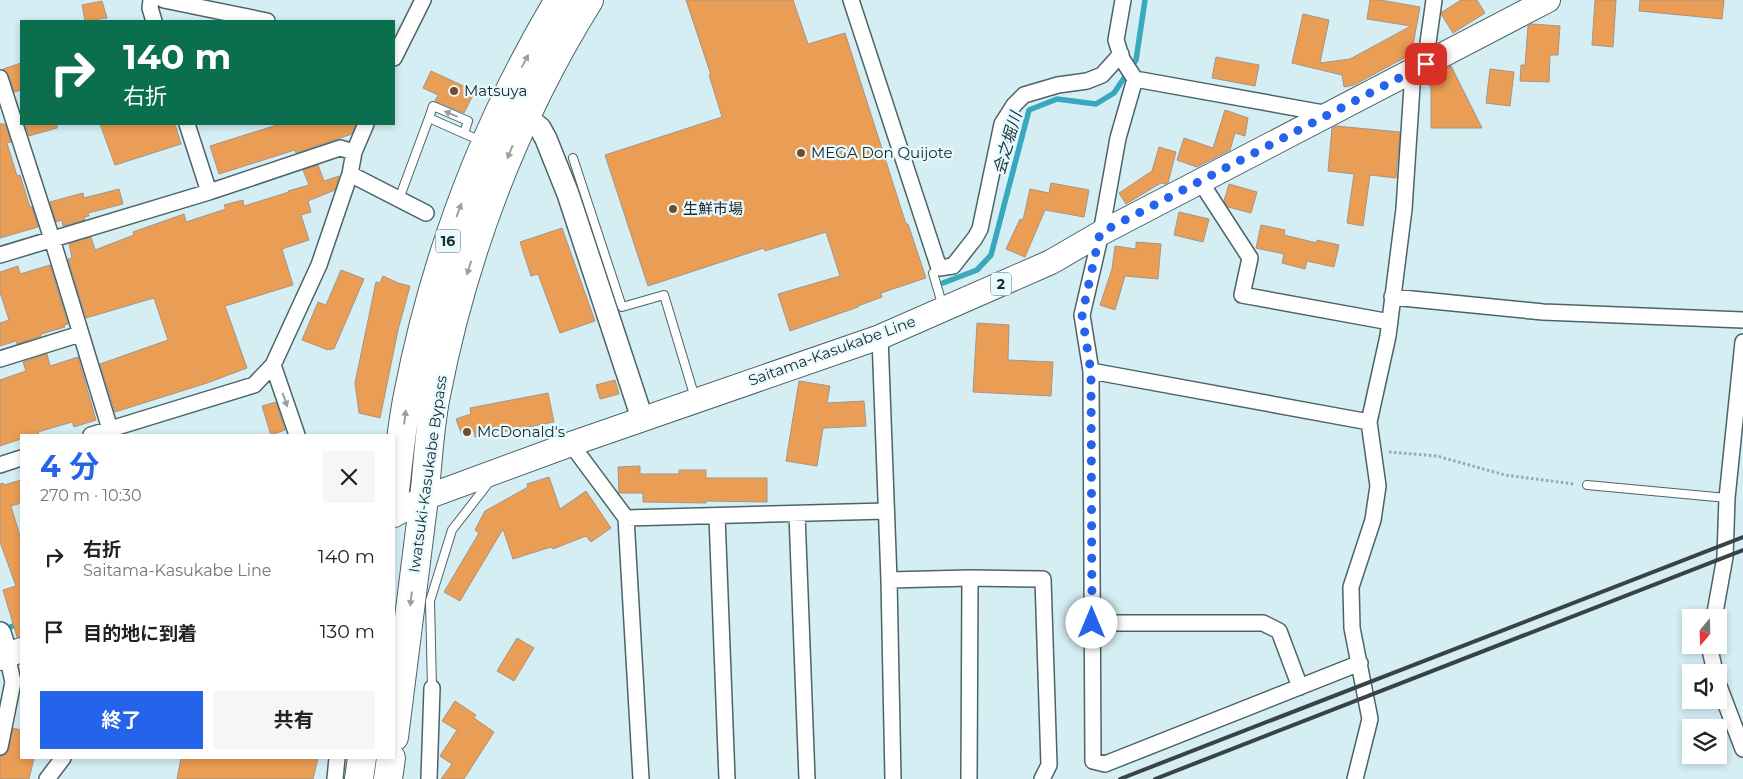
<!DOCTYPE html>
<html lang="ja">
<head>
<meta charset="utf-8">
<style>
	body { margin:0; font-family:Montserrat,"Noto Sans JP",sans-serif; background:#f6f6f6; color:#222; height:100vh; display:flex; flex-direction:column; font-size:19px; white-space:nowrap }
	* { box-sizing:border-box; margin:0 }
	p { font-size:16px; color:#767676 }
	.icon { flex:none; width:28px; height:28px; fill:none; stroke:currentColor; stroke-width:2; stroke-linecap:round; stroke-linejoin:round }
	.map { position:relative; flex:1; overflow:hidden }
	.drawer { position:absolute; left:20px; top:434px; width:375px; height:325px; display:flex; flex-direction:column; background:#fff; border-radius:0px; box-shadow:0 2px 8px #0003 }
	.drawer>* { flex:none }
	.banner { position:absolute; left:20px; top:20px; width:375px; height:105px; border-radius:0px; box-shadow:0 2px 8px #0003; background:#0b6e4f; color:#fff; overflow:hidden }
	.needle { width:32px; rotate:199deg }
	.buttons { position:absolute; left:1682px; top:609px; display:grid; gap:10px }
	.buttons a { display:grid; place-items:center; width:45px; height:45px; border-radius:0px; background:#fff; box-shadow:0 2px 8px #0003; font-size:25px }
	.pin { position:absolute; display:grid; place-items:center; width:42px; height:42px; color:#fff; margin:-21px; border-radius:10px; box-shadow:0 2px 8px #0006 }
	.me { position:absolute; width:55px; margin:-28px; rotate:0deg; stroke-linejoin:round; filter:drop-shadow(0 0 4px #0008) }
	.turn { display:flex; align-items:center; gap:18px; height:105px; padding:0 20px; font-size:22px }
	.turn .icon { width:65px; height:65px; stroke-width:2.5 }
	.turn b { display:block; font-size:35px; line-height:42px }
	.round { display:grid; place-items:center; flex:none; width:52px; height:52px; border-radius:0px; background:#f6f6f6 }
	.headline { display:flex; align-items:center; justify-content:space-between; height:85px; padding:0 20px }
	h1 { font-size:30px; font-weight:700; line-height:38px; color:#2563eb }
	.action { display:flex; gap:10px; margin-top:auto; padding:10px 20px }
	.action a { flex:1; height:58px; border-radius:0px; background:#2563eb; color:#fff; font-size:20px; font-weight:700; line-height:58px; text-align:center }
	.action a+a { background:#f6f6f6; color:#222 }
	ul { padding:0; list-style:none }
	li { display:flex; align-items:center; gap:15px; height:75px; padding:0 20px }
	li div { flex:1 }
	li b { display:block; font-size:19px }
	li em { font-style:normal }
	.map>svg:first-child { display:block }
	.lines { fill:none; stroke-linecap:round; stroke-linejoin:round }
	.stream { stroke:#38a8bd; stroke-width:5.5 }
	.building { fill:#ea9d54; stroke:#a59587 }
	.lane-casing { stroke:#4c6368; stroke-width:10 }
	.street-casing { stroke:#4c6368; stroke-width:18 }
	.secondary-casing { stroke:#4c6368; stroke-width:24 }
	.primary-casing { stroke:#4c6368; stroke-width:26 }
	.highway-casing { stroke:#4c6368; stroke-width:30 }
	.path { stroke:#96aaaf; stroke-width:3; stroke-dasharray:2.5 2.5; stroke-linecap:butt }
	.lane { stroke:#fff; stroke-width:8 }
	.street { stroke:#fff; stroke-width:15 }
	.secondary { stroke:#fff; stroke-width:21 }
	.primary { stroke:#fff; stroke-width:24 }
	.highway { stroke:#fff; stroke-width:28 }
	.rail { stroke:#374345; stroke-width:4 }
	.oneway { fill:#9ba0a0 }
	.route { stroke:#2563eb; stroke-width:9; stroke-dasharray:0 16.2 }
	.poi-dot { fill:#734d2a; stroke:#e6faff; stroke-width:2 }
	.labels { text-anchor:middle; stroke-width:4.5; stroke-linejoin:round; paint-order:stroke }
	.shield { fill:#e6faff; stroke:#5c696c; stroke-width:1 }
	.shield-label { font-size:14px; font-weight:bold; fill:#212b2d }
	.poi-label { font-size:15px; fill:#212b2d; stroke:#e6faff; text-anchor:start }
	.street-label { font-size:15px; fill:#212b2d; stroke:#e6faff }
	.water-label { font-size:16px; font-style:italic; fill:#1a3338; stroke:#e6faff }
</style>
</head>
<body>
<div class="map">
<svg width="1743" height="779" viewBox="0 0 1743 779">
	<rect width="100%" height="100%" fill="#d4eef4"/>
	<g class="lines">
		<path class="stream" d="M943,283L977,270L991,255L1029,110L1057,99L1096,104L1114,93L1136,60L1145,0
			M2,630L21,623"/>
	</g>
	<path class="building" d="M686,0H793L808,44L845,33L906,224H908L926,278L881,293L882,297L858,306V307L790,331L778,294L840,276L826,232L765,251L764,248L648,286L605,155L722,117L709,75H711Z
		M1370,0H1380L1420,7L1413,45L1417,51L1354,85L1344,87L1342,75L1292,63L1303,14L1329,20L1320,63L1350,59L1411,26L1367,19Z
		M1461,0H1477L1485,13L1453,33L1441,14L1442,12Z
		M1595,0H1616L1613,47L1592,45Z
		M1640,0H1724L1722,19L1639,11Z
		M102,1L107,18L85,21L82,5Z
		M1532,24L1560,26L1558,55H1550L1549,82L1520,81L1521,65H1525L1528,26Z
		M1216,57L1259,65L1255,86L1212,78Z
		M21,63V90L14,92L9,75L3,69Z
		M1451,66L1482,128H1431V88L1426,79Z
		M1490,69L1514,72L1510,106L1486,103Z
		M431,71L470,89L469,91L474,93L464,113L435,101L438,95L423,88Z
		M1225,110L1248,118L1245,136L1235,133L1230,150L1197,167L1177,160L1184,138L1213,148Z
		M0,124H5L11,142L7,143L17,176L20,175L29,204L30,207H32L38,227L0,238Z
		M25,124H57V128L29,136Z
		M100,124H175L181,144L115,165Z
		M280,124H356L352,134L296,153L295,150L219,174L210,146Z
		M1336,126L1400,132L1396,178L1370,175L1363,226L1347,223L1354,174L1328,171L1332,128Z
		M1159,147L1176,152L1168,183L1165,184L1161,183L1126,204L1119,193L1152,171Z
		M318,165L324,181L339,176L335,190L308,201L311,212L301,215L309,240L282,249L293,285L225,306L247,368L207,383L115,412L100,364L168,340L154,298L86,318L68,259L72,258L69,244L91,237L95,250L134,235L133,232L184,214L186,222L226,209L224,205L243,200L244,206L289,192L288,191L309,185L303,170Z
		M1051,183L1089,190L1084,217L1045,210L1025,257L1006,249L1020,219L1023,220L1030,189L1049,193Z
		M1229,184L1257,192L1251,213L1228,207L1224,201Z
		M119,189L123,204L88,213L89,216L84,217L85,220L63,226L62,220L56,222L50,202L83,193L84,198Z
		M1179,212L1209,219L1203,242L1174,235Z
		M1261,225L1285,230L1284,235L1317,243V240L1339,245L1334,267L1307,261L1305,269L1282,263L1284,254L1256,248Z
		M562,228L595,321L560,333L538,274L531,276L520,242Z
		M1136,242L1161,244L1158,279L1125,276L1115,310L1100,305L1112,269L1115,246L1136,249Z
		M50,265L68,324L64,325L65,327L41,334V336L17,344L16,341L0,346V323L9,320L0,292V272L18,266L20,274Z
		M341,270L364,279L334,349L332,348L331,350L328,349V350L302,340L318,302L326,305Z
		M383,276L398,283L410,286L398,330L380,418L359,413L355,383L376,282L380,283Z
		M977,323L1009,325L1008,360L1053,362L1051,396L973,392Z
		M47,354L50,366L78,357L96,420L74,427L72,422L38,432L39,435H21V439L0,446V380L26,371L23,362Z
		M615,380L619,394L600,399L596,385Z
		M799,381L830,386L827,403L864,401L866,426L823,428L817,466L786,461Z
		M548,393L554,422L475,437L474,431L462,435L456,419L471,414L470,408Z
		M276,402L285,430L271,435L262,406Z
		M640,466V474H679V470H706V478H767V502L706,501V503L643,502V493H619L618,467Z
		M549,477L560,509L586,491L611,528L591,542L586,536L553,549L551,547L513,559L503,529L460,601L444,592L479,533L475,530L485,511L528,487L527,484Z
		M21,480V503L11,506L21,539V637H17L3,590L16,586L0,542V484L3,483L4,485Z
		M517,638L534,648L514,681L497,671Z
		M455,701L476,715L474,718L494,732L464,779H441L452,764L440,756L457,730L442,721Z
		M13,728L21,730V758H34L29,779H0V756L7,754L9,749Z
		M181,758H318L313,779H177Z"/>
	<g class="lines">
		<defs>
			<path id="lane" d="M429,118L433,106L468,121L464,133
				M573,158L622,307L664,295L695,398
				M399,199L429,118L481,141
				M939,268L933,273L943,307
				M1587,485L1727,498
				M432,688L430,601L452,530L490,481"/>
			<path id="street" d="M151,0L150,8L154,21
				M164,0L267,21
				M851,0L939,268L953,266L975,238L980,229L1002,124L1014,105L1024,95L1058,85L1087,81L1102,75L1121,54
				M1123,0L1116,40L1122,59L1135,79L1329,114
				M394,58L423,0
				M1425,64L1434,0
				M0,78L52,239L110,429
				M1135,79L1118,138L1101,233L1082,315L1091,371L1093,761L1105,764L1360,663
				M187,124L209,192
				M350,174L426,213
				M1200,181L1250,258L1242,295L1390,322
				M0,255L209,192L340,148L354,152
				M1392,297L1543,312L1743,320
				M880,337L889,580L893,779
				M0,359L80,334
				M273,365L297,435
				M1091,371L1369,422
				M91,435L254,385L273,365L319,265L350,174L354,152L366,124
				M571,444L626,518L641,779
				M0,465L21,458
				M797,514L807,779
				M717,516L727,779
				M626,518L886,511
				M889,580L970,578L1043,579L1049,765L1042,779
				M1714,618L1725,557L1727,498L1743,342
				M1092,623H1263L1279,631L1300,687
				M1709,645L1715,672
				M1719,686L1743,749
				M0,747L13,682L7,655
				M47,779L63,758
				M335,779L337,758
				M429,779L432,688
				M969,779L970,578
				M1355,779L1370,719L1352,628L1351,587L1373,520L1378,486L1369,422L1388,336L1404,209L1413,71"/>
			<path id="secondary" d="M525,116L540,128L546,139L568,194L642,418
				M0,633L7,655"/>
			<path id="primary" d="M394,515L424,498L571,444L880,337L1051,262L1101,233L1548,0
				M0,658L21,650"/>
			<path id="highway" d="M394,500C398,465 401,430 408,395C435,256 486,122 559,0
				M394,737C404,657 414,578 424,498C428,464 429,429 436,395C463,256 514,120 589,0
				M359,779L362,758
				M388,779L391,758"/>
		</defs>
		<use href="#lane" class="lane-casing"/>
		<use href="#street" class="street-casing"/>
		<use href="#secondary" class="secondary-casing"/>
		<use href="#primary" class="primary-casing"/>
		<use href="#highway" class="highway-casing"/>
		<path class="path" d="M1389,452L1437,456L1505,475L1574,484"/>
		<use href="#lane" class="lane"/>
		<use href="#street" class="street"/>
		<use href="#secondary" class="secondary"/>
		<use href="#primary" class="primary"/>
		<use href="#highway" class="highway"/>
		<path class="rail" d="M1120,779L1743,537
			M1155,779L1743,550"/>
	</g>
	<defs><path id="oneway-solid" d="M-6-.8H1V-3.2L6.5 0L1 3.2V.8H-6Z" transform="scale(1.25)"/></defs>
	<g class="oneway">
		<use href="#oneway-solid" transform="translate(525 61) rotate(-62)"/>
		<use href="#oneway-solid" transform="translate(451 114) rotate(-157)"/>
		<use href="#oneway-solid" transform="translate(510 152) rotate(112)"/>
		<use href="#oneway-solid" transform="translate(459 210) rotate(-70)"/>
		<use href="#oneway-solid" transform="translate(469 268) rotate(107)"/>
		<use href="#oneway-solid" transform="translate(285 400) rotate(71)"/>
		<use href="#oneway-solid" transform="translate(405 417) rotate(-83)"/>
		<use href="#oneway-solid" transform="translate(411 599) rotate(97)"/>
	</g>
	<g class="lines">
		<path class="route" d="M1092,623L1091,372L1082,315L1100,233L1426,64"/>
	</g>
	<g class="poi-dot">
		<circle cx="454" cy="91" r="5"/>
		<circle cx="801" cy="153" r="5"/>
		<circle cx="673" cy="209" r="5"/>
		<circle cx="467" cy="432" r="5"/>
	</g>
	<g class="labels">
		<g class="shield">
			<rect x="435.5" y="229.5" width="25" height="23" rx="4"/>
			<rect x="991" y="272.5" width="20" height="23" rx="4"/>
		</g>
		<g class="shield-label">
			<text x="448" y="246">16</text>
			<text x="1001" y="289">2</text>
		</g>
		<g class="poi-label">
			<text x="464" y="96">Matsuya</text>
			<text x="811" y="158">MEGA Don Quijote</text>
			<text x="683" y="214">生鮮市場</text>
			<text x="477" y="437">McDonald's</text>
		</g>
		<g class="street-label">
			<text transform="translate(832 351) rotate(-20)" y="5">Saitama-Kasukabe Line</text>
			<text transform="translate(428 474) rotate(-82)" y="5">Iwatsuki-Kasukabe Bypass</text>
		</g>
		<g class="water-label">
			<text transform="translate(1007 143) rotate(-74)" y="6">会之堀川</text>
		</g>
	</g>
</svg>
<div class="buttons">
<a><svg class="needle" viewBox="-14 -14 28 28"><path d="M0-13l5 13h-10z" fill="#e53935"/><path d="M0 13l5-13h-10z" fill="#767676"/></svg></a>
<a><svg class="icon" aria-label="sound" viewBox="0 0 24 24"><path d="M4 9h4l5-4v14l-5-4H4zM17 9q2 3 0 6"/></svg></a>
<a><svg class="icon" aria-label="layers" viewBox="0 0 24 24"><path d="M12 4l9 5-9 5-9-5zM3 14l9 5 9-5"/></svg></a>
</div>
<div class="pin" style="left:1426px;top:64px;background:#d93025"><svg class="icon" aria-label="arrive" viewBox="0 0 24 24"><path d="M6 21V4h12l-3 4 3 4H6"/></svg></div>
<svg class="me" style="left:1092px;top:623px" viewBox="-20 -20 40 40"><circle r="19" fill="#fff"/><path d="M0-13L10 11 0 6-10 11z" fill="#2563eb"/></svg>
<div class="banner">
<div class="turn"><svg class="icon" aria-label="right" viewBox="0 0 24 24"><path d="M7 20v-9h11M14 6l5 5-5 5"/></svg><div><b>140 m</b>右折</div></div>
</div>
<section class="drawer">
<div class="headline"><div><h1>4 分</h1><p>270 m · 10:30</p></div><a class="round"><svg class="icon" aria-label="close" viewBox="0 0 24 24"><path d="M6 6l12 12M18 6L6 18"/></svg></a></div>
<ul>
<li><svg class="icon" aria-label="right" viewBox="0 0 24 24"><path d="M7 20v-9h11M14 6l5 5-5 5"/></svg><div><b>右折</b><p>Saitama-Kasukabe Line</p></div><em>140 m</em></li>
<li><svg class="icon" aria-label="arrive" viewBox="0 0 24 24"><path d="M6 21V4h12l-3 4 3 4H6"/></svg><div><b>目的地に到着</b></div><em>130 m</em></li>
</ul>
<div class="action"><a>終了</a><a>共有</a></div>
</section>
</div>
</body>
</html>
